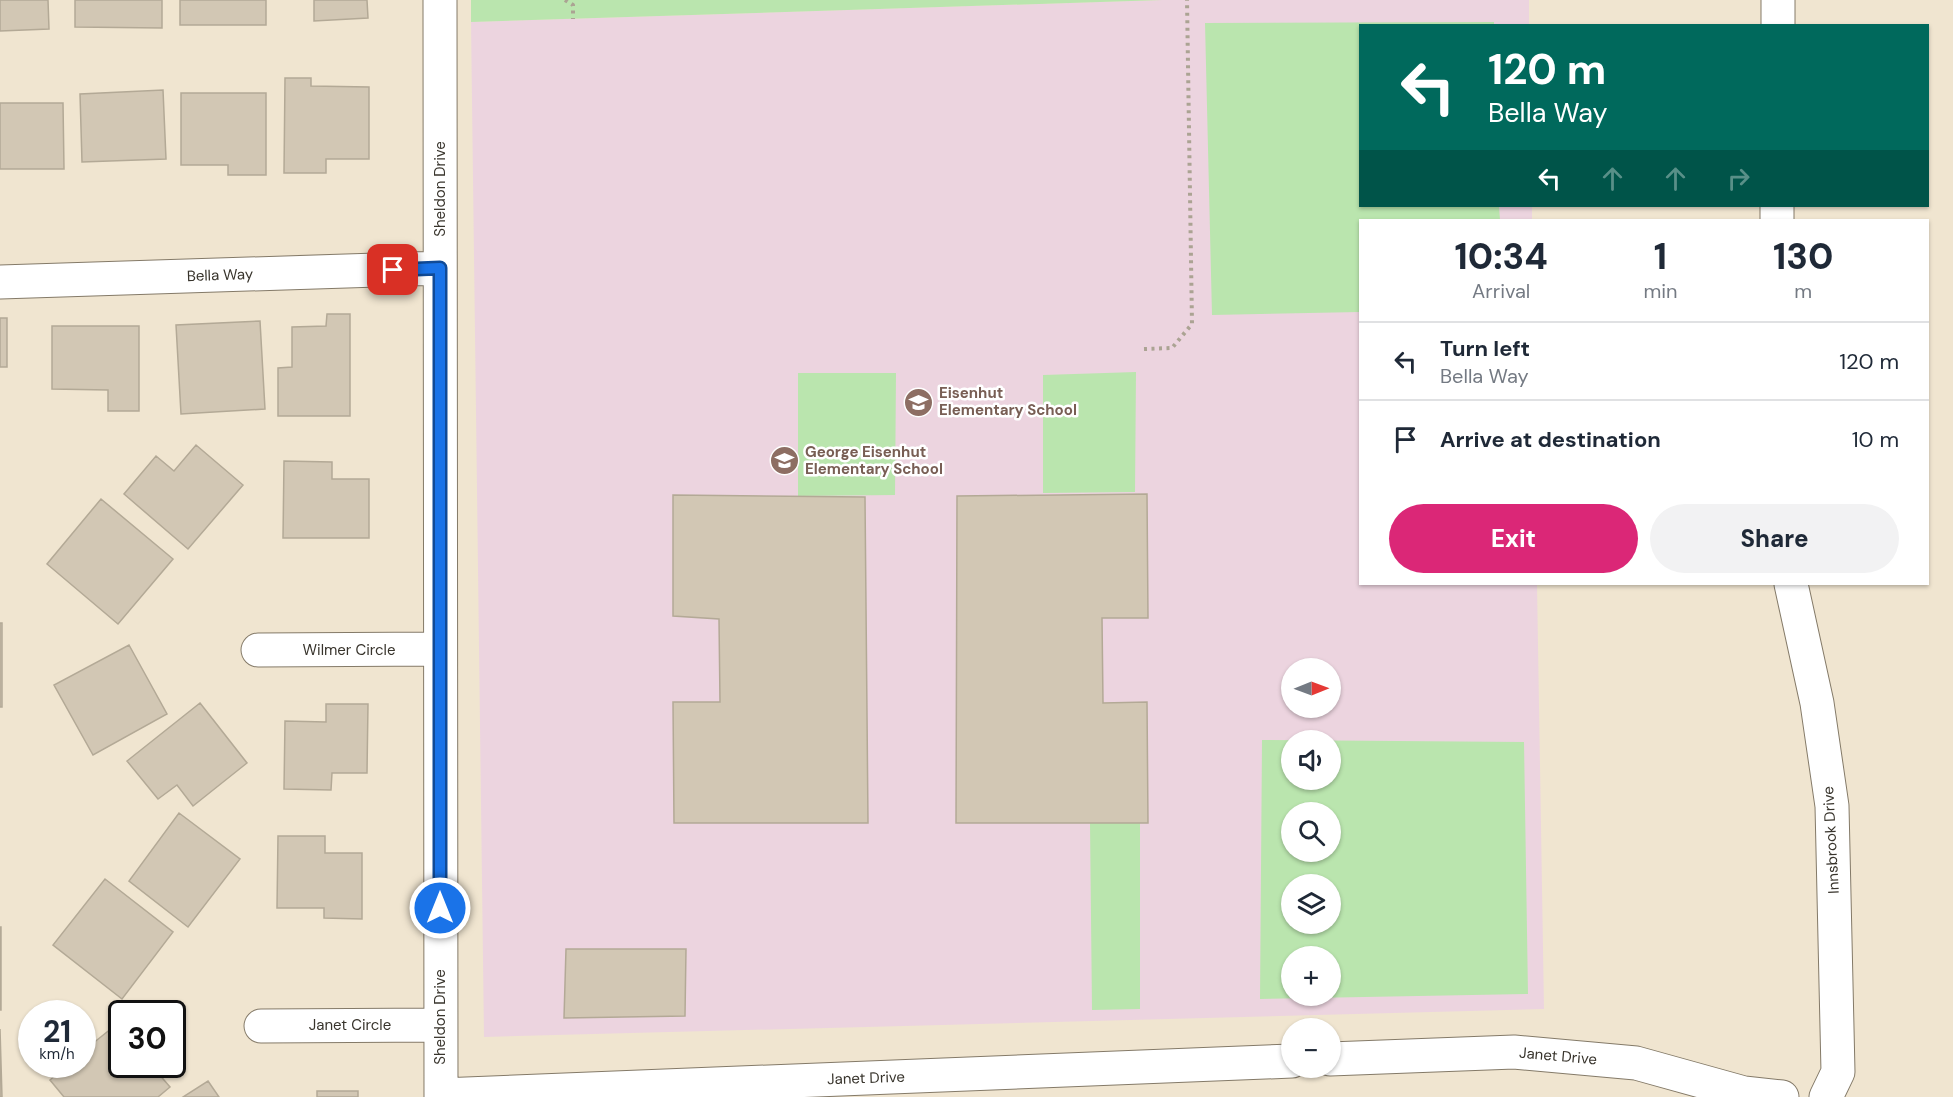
<!DOCTYPE html>
<html lang="en">
<head>
<meta charset="utf-8">
<style>
	body { margin:0; font-family:"DM Sans",sans-serif; background:#f2f2f3; color:#1f2937; height:100vh; display:flex; flex-direction:column; font-size:22px; white-space:nowrap }
	* { box-sizing:border-box; margin:0 }
	p { font-size:20px; color:#747a83 }
	.icon { flex:none; width:33px; height:33px; fill:none; stroke:currentColor; stroke-width:2; stroke-linecap:round; stroke-linejoin:round }
	.map { position:relative; flex:1; overflow:hidden }
	.panel { position:absolute; left:1359px; top:219px; width:570px; height:366px; display:flex; flex-direction:column; background:#fff; border-radius:0px; box-shadow:0 2px 4px #0004 }
	.panel>* { flex:none }
	.top-card { position:absolute; left:1359px; top:24px; width:570px; height:183px; border-radius:0px; box-shadow:0 2px 4px #0004; background:#00695c; color:#fff; overflow:hidden }
	.needle { width:39px; rotate:89deg }
	.controls { position:absolute; left:1281px; top:658px; display:grid; gap:12px }
	.controls a { display:grid; place-items:center; width:60px; height:60px; border-radius:50%; background:#fff; box-shadow:0 2px 4px #0004; font-size:30px }
	.speed { position:absolute; left:18px; top:1000px; display:flex; gap:12px; font-size:30px; font-weight:700; text-align:center }
	.speed>* { display:grid; place-content:center; width:78px; height:78px; border-radius:50%; background:#fff; box-shadow:0 2px 4px #0004; line-height:1 }
	.speed small { font-size:15px; font-weight:400 }
	.speed .limit { border:3px solid #111; border-radius:9px; background:#fff; color:#111 }
	.pin { position:absolute; display:grid; place-items:center; width:51px; height:51px; color:#fff; margin:-26px; border-radius:12px; box-shadow:0 3px 9px #0006 }
	.me { position:absolute; width:66px; margin:-33px; rotate:0deg; stroke-linejoin:round; filter:drop-shadow(0 0 4px #0008) }
	.turn { display:flex; align-items:center; gap:21px; height:126px; padding:0 30px; font-size:27px }
	.turn .icon { width:78px; height:78px; stroke-width:2.5 }
	.turn b { display:block; font-size:42px; line-height:51px }
	.lanes { display:flex; align-items:center; height:57px; padding:0 30px; background:#0003; justify-content:center; gap:30px; direction:ltr }
	.lanes .off { opacity:.35 }
	.eta { display:flex; justify-content:space-evenly; align-items:center; height:102px; text-align:center }
	.eta b { font-size:36px; font-weight:800; line-height:42px }
	.cta { display:flex; gap:12px; margin-top:auto; padding:12px 30px }
	.cta a { flex:1; height:69px; border-radius:36px; background:#db2777; color:#fff; font-size:24px; font-weight:800; line-height:69px; text-align:center }
	.cta a+a { background:#f2f2f3; color:#1f2937 }
	ul { padding:0; list-style:none }
	li { display:flex; align-items:center; gap:18px; height:78px; padding:0 30px; border-top:2px solid #e0e1e3 }
	li div { flex:1 }
	li b { display:block; font-size:22px }
	li em { font-style:normal }
	.map>svg:first-child { display:block }
	.education { fill:#ecd4df; fill-rule:evenodd }
	.green { fill:#bae5ae; fill-rule:evenodd }
	.building { fill:#d2c7b4; stroke:#b3a996; stroke-width:1.5 }
	.lines { fill:none; stroke-linecap:round; stroke-linejoin:round }
	.minor-casing { stroke:#847a68; stroke-width:35 }
	.path { stroke:#aba393; stroke-width:4; stroke-dasharray:3 4.5; stroke-linecap:butt }
	.minor { stroke:#fff; stroke-width:33 }
	.route-casing { stroke:#114b97; stroke-width:15 }
	.route { stroke:#1a73e8; stroke-width:10 }
	.labels { text-anchor:middle; stroke-width:5; stroke-linejoin:round; paint-order:stroke }
	.street-label { font-size:15px; fill:#38342c; stroke:#fff }
	.education-label { font-size:15px; font-weight:bold; fill:#785e54; stroke:#fff; text-anchor:start }
</style>
</head>
<body>
<div class="map">
<svg width="1953" height="1097" viewBox="0 0 1953 1097">
	<rect width="100%" height="100%" fill="#f0e5d0"/>
	<path class="education" d="M1162,0H1529V25L1360,26V206H1532V220H1360V584H1537L1544,1009L484,1037L471,22ZM1292,669H1330V708H1292ZM1292,741H1330V780H1292ZM1292,813H1330V852H1292ZM1292,885H1330V924H1292ZM1292,957H1330V996H1292Z"/>
	<path class="green" d="M471,0H1162L471,22Z
		M1494,22V26H1360V206H1499L1500,220H1360V312L1212,315L1205,23Z
		M1136,372L1135,492L1043,493V375Z
		M798,373H896L895,495L798,496Z
		M1262,740L1524,742L1528,994L1260,999ZM1292,741H1330V780H1292ZM1292,813H1330V852H1292ZM1292,885H1330V924H1292ZM1292,957H1330V996H1292Z
		M1090,823H1140V1009L1092,1010Z"/>
	<path class="building" d="M0,0H48L49,29L0,31Z
		M75,0H162V28L75,27Z
		M180,0H266V25H180Z
		M314,0H367L368,18L314,21Z
		M285,78H311V86L369,87V159H326V173H284Z
		M163,90L166,159L82,162L80,94Z
		M181,93H266V175H228V165H181Z
		M0,103H63L64,169H0Z
		M327,314H350V416H278V368L292,367V327L326,326Z
		M0,318H7V367H0Z
		M260,321L265,409L181,414L176,325Z
		M52,326H139V411H108V390L52,389Z
		M196,445L243,485L188,549L124,494L156,456L174,471Z
		M284,461L332,462V479H369V538H283Z
		M1147,494L1148,618H1102L1103,703L1147,702L1148,823H956L957,496Z
		M673,495L865,497L868,823H674L673,702H720L719,619L673,616Z
		M101,499L173,559L118,624L47,564Z
		M0,623H2V707H0Z
		M129,645L167,714L93,755L54,685Z
		M200,703L247,763L193,806L177,785L158,799L127,761Z
		M326,704H368L367,773H332L331,790L284,789L285,721L326,722Z
		M179,813L240,859L188,927L129,881Z
		M278,836H325V853H362V919L324,918V908H277Z
		M105,879L173,932L122,999L53,945Z
		M0,927H1V1010H0Z
		M566,949H686L685,1016L564,1018Z
		M117,1024L122,1029V1065H151L170,1087L158,1097H64L50,1080L67,1065H82V1052Z
		M0,1029L2,1097H0Z
		M208,1081L219,1097H183Z
		M317,1091H358V1097H317Z"/>
	<g class="lines">
		<defs>
			<path id="minor" d="M440,0L441,1097
				M1778,26V0
				M1777,220V206
				M0,282L440,268
				M1791,584L1817,703L1832,806L1838,1072L1826,1097
				M258,650L440,649
				M261,1026L440,1025
				M1330,1059L1514,1052L1636,1063L1744,1093L1782,1097
				M441,1095L1292,1061"/>
		</defs>
		<use href="#minor" class="minor-casing"/>
		<path class="path" d="M565,0L573,5V19
			M1144,349L1172,348L1192,324L1187,0"/>
		<use href="#minor" class="minor"/>
	</g>
	<g class="lines">
		<defs>
			<path id="route" d="M393,270L440,268V908"/>
		</defs>
		<use href="#route" class="route-casing"/>
		<use href="#route" class="route"/>
	</g>
	<defs>
		<symbol id="school-disc" viewBox="-11 -11 22 22"><circle r="9.5" fill="#8d6e63" stroke="#fff"/><path d="M0-5L7-2L0 1L-7-2ZM-4 1L0 2.5L4 1V4Q0 6-4 4Z" fill="#fff"/></symbol>
	</defs>
	<g fill-rule="evenodd">
		<use href="#school-disc" x="902" y="386" width="33" height="33"/>
		<use href="#school-disc" x="768" y="444" width="33" height="33"/>
	</g>
	<g class="labels">
		<g class="street-label">
			<text transform="translate(440 189) rotate(-90)" y="5">Sheldon Drive</text>
			<text transform="translate(220 275) rotate(-2)" y="5">Bella Way</text>
			<text x="349" y="655">Wilmer Circle</text>
			<text transform="translate(1831 840) rotate(-93)" y="5">Innsbrook Drive</text>
			<text transform="translate(440 1017) rotate(-90)" y="5">Sheldon Drive</text>
			<text x="350" y="1030">Janet Circle</text>
			<text transform="translate(1558 1056) rotate(5)" y="5">Janet Drive</text>
			<text transform="translate(866 1078) rotate(-2)" y="5">Janet Drive</text>
		</g>
		<g class="education-label">
			<text x="939" y="398">Eisenhut<tspan x="939" dy="17">Elementary School</tspan></text>
			<text x="805" y="457">George Eisenhut<tspan x="805" dy="17">Elementary School</tspan></text>
		</g>
	</g>
</svg>
<div class="controls">
<a><svg class="needle" viewBox="-14 -14 28 28"><path d="M0-13l5 13h-10z" fill="#e53935"/><path d="M0 13l5-13h-10z" fill="#747a83"/></svg></a>
<a><svg class="icon" aria-label="sound" viewBox="0 0 24 24"><path d="M4 9h4l5-4v14l-5-4H4zM17 9q2 3 0 6"/></svg></a>
<a><svg class="icon" aria-label="search" viewBox="0 0 24 24"><circle cx="10" cy="10" r="6"/><path d="M15 15l6 6"/></svg></a>
<a><svg class="icon" aria-label="layers" viewBox="0 0 24 24"><path d="M12 4l9 5-9 5-9-5zM3 14l9 5 9-5"/></svg></a>
<a>+</a>
<a>−</a>
</div>
<div class="speed"><div>21<small>km/h</small></div><div class="limit">30</div></div>
<div class="pin" style="left:393px;top:270px;background:#d93025"><svg class="icon" aria-label="arrive" viewBox="0 0 24 24"><path d="M6 21V4h12l-3 4 3 4H6"/></svg></div>
<svg class="me" style="left:440px;top:908px" viewBox="-20 -20 40 40"><circle r="17" fill="#1a73e8" stroke="#fff" stroke-width="3"/><path d="M0-11L8 9 0 5-8 9z" fill="#fff"/></svg>
<div class="top-card">
<div class="turn"><svg class="icon" aria-label="left" viewBox="0 0 24 24"><path d="M17 20v-9H6M10 6l-5 5 5 5"/></svg><div><b>120 m</b>Bella Way</div></div>
<div class="lanes"><svg class="icon" aria-label="left" viewBox="0 0 24 24"><path d="M17 20v-9H6M10 6l-5 5 5 5"/></svg><svg class="icon off" aria-label="ahead" viewBox="0 0 24 24"><path d="M12 20V5M6 11l6-6 6 6"/></svg><svg class="icon off" aria-label="ahead" viewBox="0 0 24 24"><path d="M12 20V5M6 11l6-6 6 6"/></svg><svg class="icon off" aria-label="right" viewBox="0 0 24 24"><path d="M7 20v-9h11M14 6l5 5-5 5"/></svg></div>
</div>
<section class="panel">
<div class="eta">
<div><b>10:34</b><p>Arrival</p></div>
<div><b>1</b><p>min</p></div>
<div><b>130</b><p>m</p></div>
</div>
<ul>
<li><svg class="icon" aria-label="left" viewBox="0 0 24 24"><path d="M17 20v-9H6M10 6l-5 5 5 5"/></svg><div><b>Turn left</b><p>Bella Way</p></div><em>120 m</em></li>
<li><svg class="icon" aria-label="arrive" viewBox="0 0 24 24"><path d="M6 21V4h12l-3 4 3 4H6"/></svg><div><b>Arrive at destination</b></div><em>10 m</em></li>
</ul>
<div class="cta"><a>Exit</a><a>Share</a></div>
</section>
</div>
</body>
</html>
